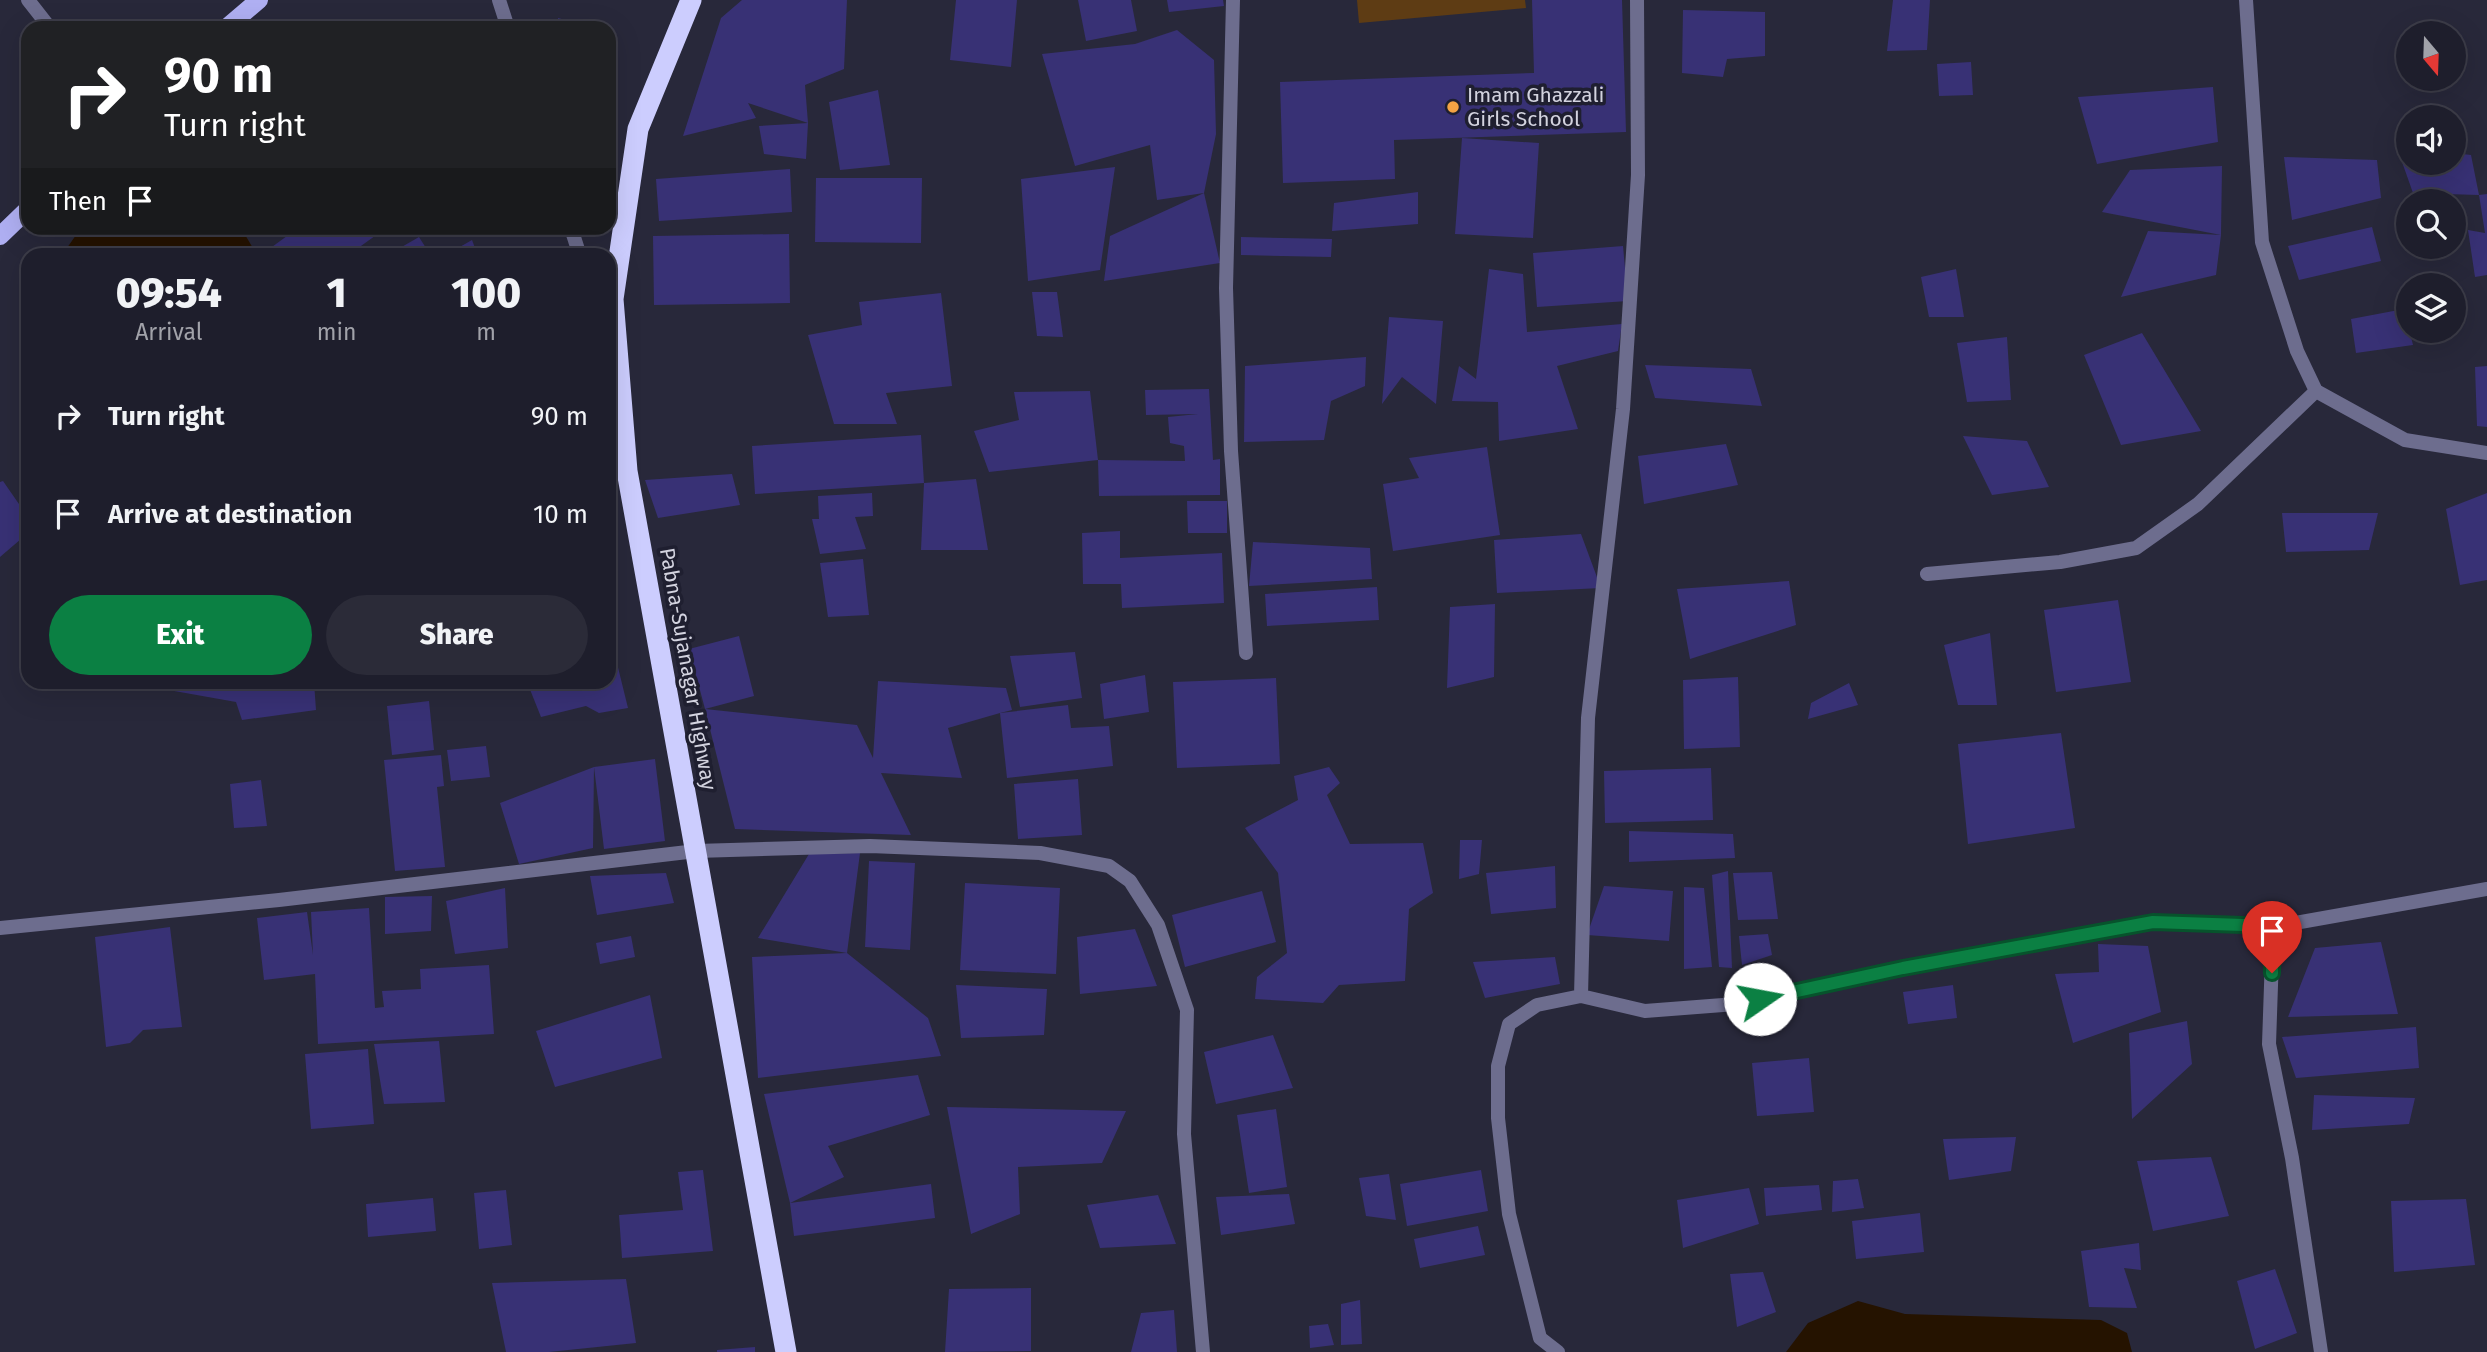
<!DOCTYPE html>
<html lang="en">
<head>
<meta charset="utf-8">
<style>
	body { margin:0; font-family:"Fira Sans",sans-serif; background:#2b2b38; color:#f1f3f6; height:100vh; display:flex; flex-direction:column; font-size:26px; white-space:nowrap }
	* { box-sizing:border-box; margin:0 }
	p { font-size:23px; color:#a1a2a9 }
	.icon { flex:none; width:38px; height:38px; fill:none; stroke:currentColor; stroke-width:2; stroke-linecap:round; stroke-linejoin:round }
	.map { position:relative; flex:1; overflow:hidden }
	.sheet { position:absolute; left:21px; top:248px; width:595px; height:441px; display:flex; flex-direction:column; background:#1e1e2c; border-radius:21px; box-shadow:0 7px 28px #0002,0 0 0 2px #3c3c48 }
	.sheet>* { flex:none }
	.banner { position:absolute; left:21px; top:21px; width:595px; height:214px; border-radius:21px; box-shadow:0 7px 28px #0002,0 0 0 2px #3c3c48; background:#202124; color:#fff; overflow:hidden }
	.needle { width:46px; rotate:161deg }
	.tools { position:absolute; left:2396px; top:21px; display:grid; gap:14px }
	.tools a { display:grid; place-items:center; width:70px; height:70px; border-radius:50%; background:#1e1e2c; box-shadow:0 7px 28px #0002,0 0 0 2px #3c3c48; font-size:35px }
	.pin { position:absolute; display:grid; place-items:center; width:60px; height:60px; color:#fff; margin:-72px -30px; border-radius:50% 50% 50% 0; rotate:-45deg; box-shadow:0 0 7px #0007 }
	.pin .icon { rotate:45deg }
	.me { position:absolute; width:77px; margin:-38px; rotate:78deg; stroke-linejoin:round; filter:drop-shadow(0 0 5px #0008) }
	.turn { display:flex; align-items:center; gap:24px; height:147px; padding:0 28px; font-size:32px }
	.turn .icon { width:91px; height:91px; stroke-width:2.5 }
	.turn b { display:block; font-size:49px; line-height:60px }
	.then { display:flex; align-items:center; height:66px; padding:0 28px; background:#0003; gap:14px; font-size:26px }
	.eta { display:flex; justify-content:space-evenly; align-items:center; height:119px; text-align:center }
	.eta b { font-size:42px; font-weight:800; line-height:49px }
	.action { display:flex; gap:14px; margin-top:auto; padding:14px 28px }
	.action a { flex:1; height:80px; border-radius:42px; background:#0b8043; color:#fff; font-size:28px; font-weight:800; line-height:80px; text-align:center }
	.action a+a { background:#2b2b38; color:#f1f3f6 }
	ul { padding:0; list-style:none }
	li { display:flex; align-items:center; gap:21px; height:98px; padding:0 28px }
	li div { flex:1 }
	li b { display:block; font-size:26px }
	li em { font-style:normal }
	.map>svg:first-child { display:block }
	.green { fill:#5e3c14 }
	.water { fill:#251300 }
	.building { fill:#383175 }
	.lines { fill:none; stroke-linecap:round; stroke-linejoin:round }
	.lane { stroke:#6d6d8e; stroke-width:14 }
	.street { stroke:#6d6d8e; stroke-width:14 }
	.primary { stroke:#afaff2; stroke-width:18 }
	.highway { stroke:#cccdfe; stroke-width:21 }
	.route-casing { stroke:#07532c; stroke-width:18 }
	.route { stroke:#0b8043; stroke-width:12 }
	.poi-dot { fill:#f4a344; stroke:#1f1f30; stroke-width:2.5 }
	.labels { text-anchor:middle; stroke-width:7; stroke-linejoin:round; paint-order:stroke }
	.poi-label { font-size:21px; fill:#d3d3df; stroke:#1f1f30; text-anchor:start }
	.street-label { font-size:21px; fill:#d3d3df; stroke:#1f1f30 }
</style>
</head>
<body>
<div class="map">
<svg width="2487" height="1352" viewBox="0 0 2487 1352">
	<rect width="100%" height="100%" fill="#28283a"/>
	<path class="green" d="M1357,0H1525L1526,8L1359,23Z"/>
	<path class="water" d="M81,228H241L257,255H62Z
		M1858,1301L1905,1314L2101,1320L2127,1333L2132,1352H1786L1808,1323Z"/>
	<path class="building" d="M742,0H847L844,69L805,85L808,123L806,159L764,154L759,126L808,123L748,103L756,118L683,136L721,18Z
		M956,0H1017L1011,67L950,60Z
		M1078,0H1131L1137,31L1086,41Z
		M1167,0H1223L1224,6L1169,12Z
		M1532,0H1622L1626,132L1394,140L1395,179L1283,183L1280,82L1534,73Z
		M1893,0H1930L1927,50L1887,51Z
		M1683,10L1765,12V56L1727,59L1723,77L1682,73Z
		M558,18L590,27V28H558Z
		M1177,30L1214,60L1216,134L1204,193L1157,200L1150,145L1075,166L1042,54L1135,44Z
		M1971,62L1973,95L1939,96L1937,64Z
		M2213,87L2218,142L2097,164L2078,97Z
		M878,90L890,165L840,170L829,102Z
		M1462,138L1539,143L1533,238L1455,234Z
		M2396,145L2408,147V163H2454V153L2471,155L2479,195L2413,193Z
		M2284,157L2377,160L2381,198L2292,220Z
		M2222,166L2221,235L2102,212L2130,170Z
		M1115,167L1100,270L1028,281L1021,179Z
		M790,169L792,212L659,221L656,179Z
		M816,178H922L921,243L815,242Z
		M1418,192V224L1332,231L1334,203Z
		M1204,193L1220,263L1104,281L1110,236Z
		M2487,194V275L2475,277L2468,230L2485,233L2479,195Z
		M2372,227L2381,261L2299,280L2288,246Z
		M298,228H386L347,256H268L265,252Z
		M2148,231L2221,235L2216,275L2121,297Z
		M789,234L790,303L654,305L653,236Z
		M419,237L431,256H386Z
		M1241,237L1332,239L1331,257L1241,255Z
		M472,240L478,256H444Z
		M1623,246L1628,301L1537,307L1533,253Z
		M1489,269L1523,274L1527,332L1622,324L1618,351L1557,366L1578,429L1499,441L1498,402L1452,401L1459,366L1476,379Z
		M1956,269L1964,317H1929L1921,277Z
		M1032,292H1057L1063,337L1037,336Z
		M941,293L952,386L886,393L897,424H834L808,335L862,325L859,302Z
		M2404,309L2413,345L2356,353L2351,319Z
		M1389,317L1443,321L1436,404L1402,377L1382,404Z
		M2142,333L2201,431L2121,445L2084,355Z
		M2007,337L2011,400L1967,402L1957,343Z
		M1366,357L1365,386L1331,401L1324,440L1244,442L1245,366Z
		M1645,365L1751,369L1762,406L1655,398Z
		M2487,366V427L2477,426L2475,367Z
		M1209,389L1213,460L1220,459V495L1099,496L1098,460L989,472L974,431L1019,420L1014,392L1090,391L1098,460L1185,461L1184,446L1170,443L1168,417L1198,414L1146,415L1145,390Z
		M921,435L924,483L755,494L752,446Z
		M1963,436L2027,441L2049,487L1992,495Z
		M1726,444L1738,485L1644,504L1638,456Z
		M1487,447L1500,535L1393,551L1383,484L1419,478L1409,458Z
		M732,474L740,505L658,518L645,480Z
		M976,479L988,550H921L924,483Z
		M3,481L28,517V533L0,557V482Z
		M872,493L873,516L855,517L866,549L820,554L812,519H819L818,496Z
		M2487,493V580L2460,585L2446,509Z
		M1187,501H1227V533H1188Z
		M2282,513H2378L2369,550L2286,552Z
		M1120,531V558L1222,553L1224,603L1122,608L1121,584H1083L1082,533Z
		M1581,534L1601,588L1497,593L1494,540Z
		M1253,542L1370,548L1372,579L1249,586Z
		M863,559L869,615L828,617L820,563Z
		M1789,581L1796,625L1690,659L1677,589Z
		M1377,587L1379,620L1267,626L1265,594Z
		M2118,600L2131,682L2056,692L2044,610Z
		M1495,604L1494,677L1447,688L1450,607Z
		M1990,633L1997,705H1958L1944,645Z
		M610,635L628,708L599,713L586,706L541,717L527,682H609Z
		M739,636L754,696L705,709L689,649Z
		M1075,652L1082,698L1020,707L1010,656Z
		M1145,675L1149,712L1104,719L1100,684Z
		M1738,677L1740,747L1684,749L1683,680Z
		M1276,678L1280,764L1177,768L1173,682Z
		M878,681L1006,688L1012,710L1000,713L1068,705L1071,728L1109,726L1113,766L1007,778L1000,713L948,728L962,778L881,773L911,835L735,829L705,709L857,725L873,758Z
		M165,682H314L316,710L242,720L236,702L163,689Z
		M1849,683L1858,705L1808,719L1811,703Z
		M429,701L434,750L392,755L387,706Z
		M2061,733L2075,828L1968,844L1958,744Z
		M486,746L490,777L451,781L447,750Z
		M441,755L444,786L437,787L445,867L395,871L384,760Z
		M655,759L665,841L604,849L594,767L593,848L519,864L500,803L594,767Z
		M1329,767L1340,783L1327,795L1350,844L1423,843L1433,893L1409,909L1405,981L1339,985L1323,1003L1255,999L1257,977L1287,953L1278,873L1245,828L1298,800L1294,776Z
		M1711,768L1713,820L1605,823L1604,771Z
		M1078,779L1082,835L1018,839L1014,784Z
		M261,780L267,826L234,828L230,784Z
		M1629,831L1733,834L1735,858L1629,862Z
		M1460,840H1482L1479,874L1459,879Z
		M860,853L847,953L758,938L809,854Z
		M869,861L915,863L910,950L865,947Z
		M1555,866L1556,908L1491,914L1486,873Z
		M1728,871L1732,968L1719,967L1712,875Z
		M1772,872L1778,919L1738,920L1733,873Z
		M666,873L674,903L597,915L590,876Z
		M965,883L1060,888L1056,974L960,970Z
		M1604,886L1673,891L1669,941L1587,935Z
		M1684,887L1704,888L1712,967L1684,969Z
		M505,888L508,948L455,954L446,901Z
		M1262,891L1276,942L1185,967L1172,915Z
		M432,896L431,931L385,934V897Z
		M369,908L375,1008L384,1007L382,991L421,989L420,969L489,965L494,1034L318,1044L315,974L264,980L257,918L307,912L313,955L311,912Z
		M170,927L182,1027L143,1030L130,1043L106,1047L95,937Z
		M1135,929L1157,986L1080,994L1077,937Z
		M1768,934L1772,955L1742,965L1739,936Z
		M631,936L635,957L600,964L596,943Z
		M2381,942L2398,1014L2288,1017L2315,948Z
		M2098,944L2148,946L2161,1012L2073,1043L2055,974L2099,972Z
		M847,953L928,1018L941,1056L758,1078L752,957Z
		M1555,957L1560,984L1485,998L1473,962Z
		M956,985L1047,989L1044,1035L961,1038Z
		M1953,985L1957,1018L1908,1024L1903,992Z
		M650,995L662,1058L555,1087L536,1031Z
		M2187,1021L2192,1064L2132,1119L2129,1033Z
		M2416,1027L2419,1068L2296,1078L2282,1037Z
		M1273,1035L1293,1088L1216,1104L1204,1052Z
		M439,1041L445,1102L384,1104L374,1044Z
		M368,1049L374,1124L311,1129L305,1054Z
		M1809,1058L1814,1112L1757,1116L1752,1063Z
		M918,1075L930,1115L828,1146L844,1177L790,1203L764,1094Z
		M2314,1095L2415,1098L2409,1124L2312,1130Z
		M947,1107L1126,1111L1102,1163L1018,1167L1020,1214L971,1234Z
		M1276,1109L1287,1187L1249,1193L1237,1115Z
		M2016,1137L2011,1171L1949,1180L1943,1139Z
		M2211,1157L2229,1216L2153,1231L2137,1161Z
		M703,1170L713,1251L622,1258L619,1215L683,1210L678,1172Z
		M1481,1170L1488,1211L1407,1226L1400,1184Z
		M1389,1174L1396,1220L1366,1216L1359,1178Z
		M1858,1179L1864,1208L1832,1212L1833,1181Z
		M931,1184L935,1218L794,1236L790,1203Z
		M1819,1185L1822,1210L1766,1216L1764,1188Z
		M1749,1188L1759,1224L1683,1248L1677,1200Z
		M506,1190L512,1245L479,1249L474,1193Z
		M1289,1194L1295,1224L1221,1235L1216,1197Z
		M1158,1195L1176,1244L1100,1248L1087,1205Z
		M433,1198L436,1231L368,1237L366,1204Z
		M2466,1199L2475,1265L2394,1272L2391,1201Z
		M1920,1213L1924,1252L1856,1259L1852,1221Z
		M1478,1226L1485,1255L1420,1268L1414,1239Z
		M2139,1243L2141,1270L2124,1268L2137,1308L2089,1307L2081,1251Z
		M2275,1269L2297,1333L2255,1349L2237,1281Z
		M1763,1272L1776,1312L1737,1327L1730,1274Z
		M626,1279L636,1343L549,1352H506L492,1283Z
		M1031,1288V1351L945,1352L949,1289Z
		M1360,1300L1362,1344L1341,1345V1304Z
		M1174,1310L1177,1352H1131L1141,1313Z
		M1328,1324L1334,1345L1310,1348L1309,1326Z
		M755,1347V1352H717V1350Z"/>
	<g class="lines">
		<path class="lane" d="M28,0L50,28"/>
		<path class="street" d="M499,0L508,28
			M1233,0L1226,288L1231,451L1246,653
			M2246,0L2262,242L2297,351L2316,391L2405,440L2487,453
			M571,228L580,256
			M1927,574L2060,562L2136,548L2198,504L2316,391
			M2273,927L2269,1044L2292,1158L2321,1352
			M0,928L279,900L696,851L870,846L1040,853L1109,866L1130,881L1158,925L1187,1010L1184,1134L1203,1352
			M1581,996L1588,718L1623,409L1638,175L1637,0
			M1558,1352L1540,1338L1509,1214L1498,1118V1066L1509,1024L1537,1005L1581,996L1645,1011L1736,1004L1903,968L2153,922L2273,927L2487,889"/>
		<path class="primary" d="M226,28L259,0
			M0,236L28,209"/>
		<path class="highway" d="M691,0L638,129L613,299L627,471L786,1352"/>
	</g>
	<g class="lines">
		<defs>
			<path id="route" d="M1760,999L1903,968L2153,922L2273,926L2272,973"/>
		</defs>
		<use href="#route" class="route-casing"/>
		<use href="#route" class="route"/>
	</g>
	<circle class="poi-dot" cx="1453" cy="107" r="7"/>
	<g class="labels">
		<g class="poi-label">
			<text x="1467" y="102">Imam Ghazzali<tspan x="1467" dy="24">Girls School</tspan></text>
		</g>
		<g class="street-label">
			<text transform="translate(688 669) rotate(80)" y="7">Pabna-Sujanagar Highway</text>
		</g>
	</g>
</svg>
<div class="tools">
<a><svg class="needle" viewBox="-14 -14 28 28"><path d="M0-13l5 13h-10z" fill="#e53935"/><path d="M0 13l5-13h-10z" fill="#a1a2a9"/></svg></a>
<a><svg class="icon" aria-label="sound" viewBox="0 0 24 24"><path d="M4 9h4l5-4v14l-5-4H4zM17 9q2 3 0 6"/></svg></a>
<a><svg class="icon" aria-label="search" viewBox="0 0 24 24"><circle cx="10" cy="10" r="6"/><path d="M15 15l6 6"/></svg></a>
<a><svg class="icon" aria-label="layers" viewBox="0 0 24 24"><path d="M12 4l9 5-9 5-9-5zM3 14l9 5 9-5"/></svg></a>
</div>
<div class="pin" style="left:2272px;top:973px;background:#d93025"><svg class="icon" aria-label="arrive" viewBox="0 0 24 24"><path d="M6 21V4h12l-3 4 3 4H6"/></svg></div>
<svg class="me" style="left:1760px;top:999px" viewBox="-20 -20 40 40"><circle r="19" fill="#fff"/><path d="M0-13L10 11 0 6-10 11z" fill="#0b8043"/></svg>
<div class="banner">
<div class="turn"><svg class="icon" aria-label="right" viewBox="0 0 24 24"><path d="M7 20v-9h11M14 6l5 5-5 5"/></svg><div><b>90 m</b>Turn right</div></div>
<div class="then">Then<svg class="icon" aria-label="arrive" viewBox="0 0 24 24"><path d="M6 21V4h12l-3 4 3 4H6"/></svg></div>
</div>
<section class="sheet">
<div class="eta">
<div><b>09:54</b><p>Arrival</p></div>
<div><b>1</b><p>min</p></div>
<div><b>100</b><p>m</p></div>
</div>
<ul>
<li><svg class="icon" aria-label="right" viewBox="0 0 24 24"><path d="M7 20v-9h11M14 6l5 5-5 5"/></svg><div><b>Turn right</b></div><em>90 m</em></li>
<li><svg class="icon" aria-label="arrive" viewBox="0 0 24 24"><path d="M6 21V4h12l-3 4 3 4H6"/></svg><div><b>Arrive at destination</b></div><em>10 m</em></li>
</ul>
<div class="action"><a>Exit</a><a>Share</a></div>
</section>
</div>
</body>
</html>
